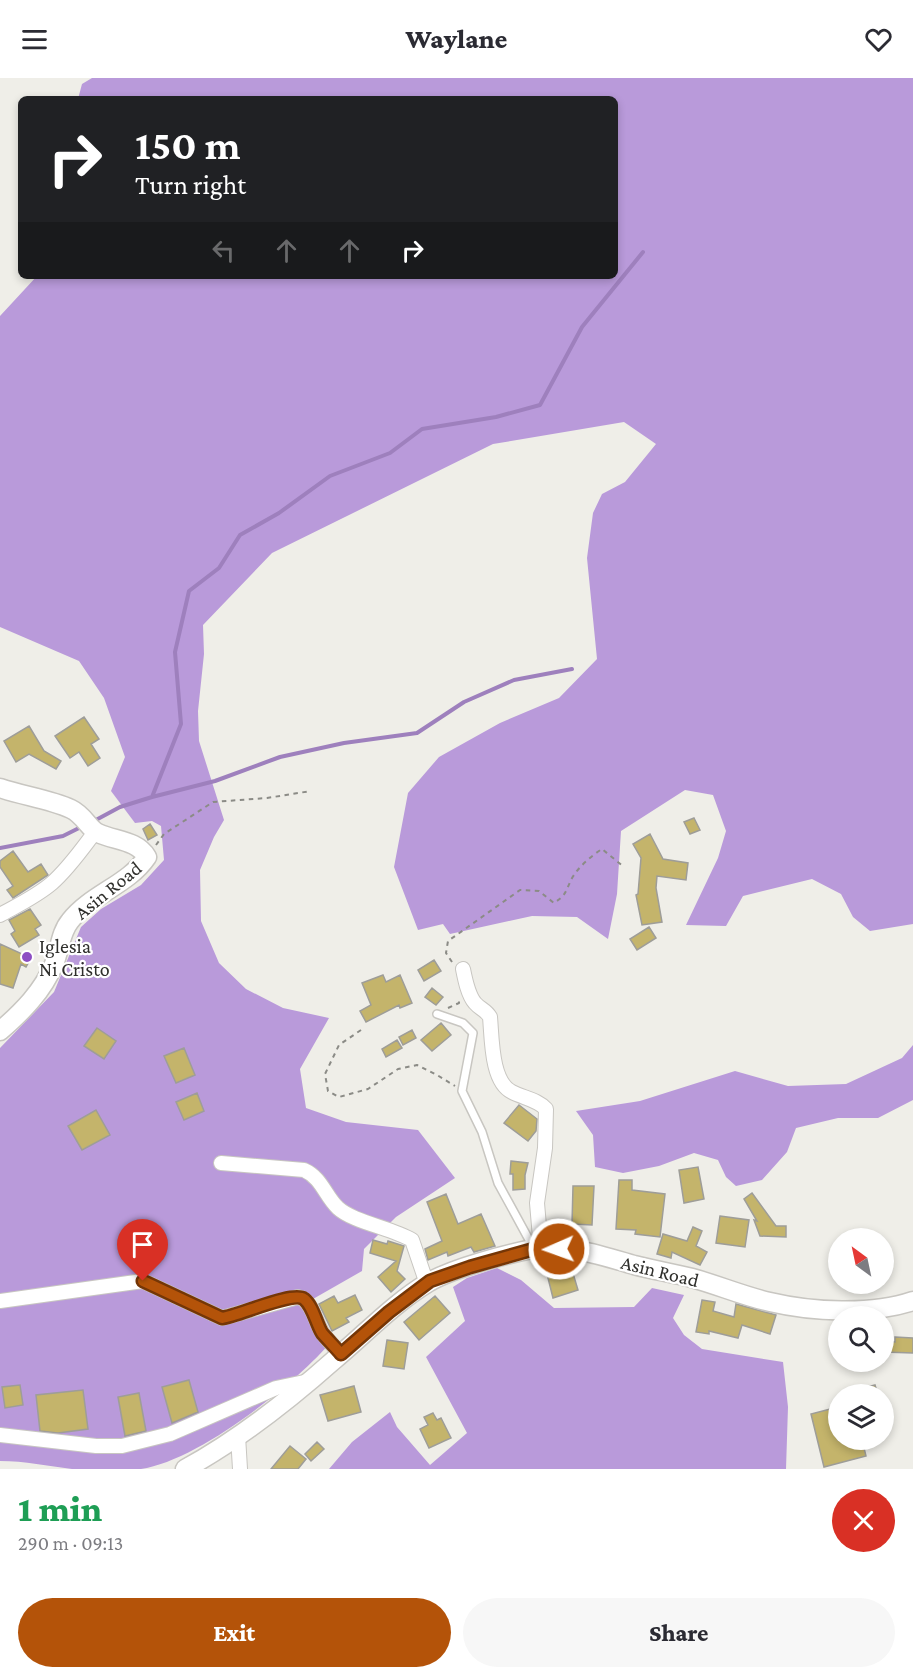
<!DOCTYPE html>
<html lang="en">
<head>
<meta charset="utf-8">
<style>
	body { margin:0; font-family:"Crimson Pro",serif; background:#f7f7f7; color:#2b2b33; height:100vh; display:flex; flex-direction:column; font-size:22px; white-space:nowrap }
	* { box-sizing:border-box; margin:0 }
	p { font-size:20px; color:#7c7c81 }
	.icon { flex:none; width:33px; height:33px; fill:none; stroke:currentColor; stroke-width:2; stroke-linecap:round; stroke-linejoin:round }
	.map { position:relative; height:1391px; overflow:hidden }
	.drawer { display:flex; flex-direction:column; background:#fff; flex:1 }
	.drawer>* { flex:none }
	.hud { position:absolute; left:18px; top:18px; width:600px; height:183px; border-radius:9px; box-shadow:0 3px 9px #0003; background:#202124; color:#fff; overflow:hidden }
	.needle { width:39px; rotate:327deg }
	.controls { position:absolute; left:828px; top:1150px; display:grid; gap:12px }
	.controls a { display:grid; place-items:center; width:66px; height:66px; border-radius:50%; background:#fff; box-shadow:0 3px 9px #0003; font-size:30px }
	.pin { position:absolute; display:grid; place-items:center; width:51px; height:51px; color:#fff; margin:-62px -26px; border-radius:50% 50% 50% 0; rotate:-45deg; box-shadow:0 0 6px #0007 }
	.pin .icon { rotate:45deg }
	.me { position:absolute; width:66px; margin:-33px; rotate:268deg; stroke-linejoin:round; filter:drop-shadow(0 0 4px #0008) }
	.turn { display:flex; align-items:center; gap:21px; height:126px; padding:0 18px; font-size:27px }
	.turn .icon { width:78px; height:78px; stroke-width:2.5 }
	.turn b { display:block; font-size:42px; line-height:51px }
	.lanes { display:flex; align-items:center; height:57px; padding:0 18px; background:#0003; justify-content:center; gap:30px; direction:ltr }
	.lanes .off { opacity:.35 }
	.round { display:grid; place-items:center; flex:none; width:63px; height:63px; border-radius:32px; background:#f7f7f7 }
	.head { display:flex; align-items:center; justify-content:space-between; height:102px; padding:0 18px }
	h1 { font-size:36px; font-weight:800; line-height:45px; color:#1e9e55 }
	.action { display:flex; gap:12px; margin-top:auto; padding:12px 18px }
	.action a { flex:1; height:69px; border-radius:36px; background:#b45309; color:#fff; font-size:24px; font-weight:800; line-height:69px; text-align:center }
	.action a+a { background:#f7f7f7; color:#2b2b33 }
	header { display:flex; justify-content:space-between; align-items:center; height:78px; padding:0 18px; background:#fff; font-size:27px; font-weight:800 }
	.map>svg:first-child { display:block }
	.forest { fill:#b99ada }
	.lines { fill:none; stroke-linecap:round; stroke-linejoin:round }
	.stream { stroke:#9e80bd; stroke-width:4 }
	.building { fill:#c4b46b; stroke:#9e9d98; stroke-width:1.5 }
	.service-casing { stroke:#c8c6c1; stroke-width:10 }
	.minor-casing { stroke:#c8c6c1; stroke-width:16 }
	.secondary-casing { stroke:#c8c6c1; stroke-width:21 }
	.path { stroke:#8b8b86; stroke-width:2; stroke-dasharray:4.5 4.5; stroke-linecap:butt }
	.service { stroke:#fff; stroke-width:7 }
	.minor { stroke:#fff; stroke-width:14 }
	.secondary { stroke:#fff; stroke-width:18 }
	.route-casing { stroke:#753606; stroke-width:15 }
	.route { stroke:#b45309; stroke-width:10 }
	.poi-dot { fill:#8d4ec3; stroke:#fff; stroke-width:2 }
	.labels { text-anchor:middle; stroke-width:4.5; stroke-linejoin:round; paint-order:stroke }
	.street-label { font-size:20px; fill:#2f2f2c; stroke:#fff }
	.poi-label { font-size:20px; fill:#2f2f2c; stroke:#fff; text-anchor:start }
</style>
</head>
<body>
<header><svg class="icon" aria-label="menu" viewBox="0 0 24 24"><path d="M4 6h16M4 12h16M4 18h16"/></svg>Waylane<svg class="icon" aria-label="heart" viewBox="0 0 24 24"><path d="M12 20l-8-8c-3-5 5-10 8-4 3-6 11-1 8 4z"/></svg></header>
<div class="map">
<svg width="913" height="1391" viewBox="0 0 913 1391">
	<rect width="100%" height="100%" fill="#efeee8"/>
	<path class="forest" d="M92,0H913V846L870,853L853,839L841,816L812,801L743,818L726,848L686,847L718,780L726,753L713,717L685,712L621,753L617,816L608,861L577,839L532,838L450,856L443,846L418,852L394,789L408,715L439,679L500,645L559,620L597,581L587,480L593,435L602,416L625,404L656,366L624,344L493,366L272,475L203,547L204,576L198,633L199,663L224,742L214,759L200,792L201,843L219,885L246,911L283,930L329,940L300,991L306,1030L346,1044L418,1052L455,1100L396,1139L364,1171L362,1193L306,1225L331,1264C294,1307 198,1383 141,1391C123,1391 90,1391 72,1391C48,1388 25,1383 0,1383V970L54,914L81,849L101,831L141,807L164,782L161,748L152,743L135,745L111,713L125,679L104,620L79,583L0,549V238L37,198H615V21H78L82,6Z
		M913,967V1022L878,1040H838L796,1050L787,1074L762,1102L736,1108L726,1099L718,1082L694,1075L659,1088L623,1095L595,1089L593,1057L576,1033L640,1023L735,993L788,1008L846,1006L902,980Z
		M497,1190L521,1202L554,1230L634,1229L652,1210L684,1217L673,1240L684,1257L702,1271L783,1284L788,1329L786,1391H329L352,1364L390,1334L397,1349L430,1387L467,1355L426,1279L465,1243L453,1209L467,1200Z"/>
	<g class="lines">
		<path class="stream" d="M152,719L215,703L280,679L344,665L417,655L464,624L514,602L572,591
			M94,743L120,729L152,719L181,646L175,574L189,513L219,490L240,457L279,435L330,398L390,375L422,351L496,339L540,327L582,249L643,174
			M0,770L63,758L81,749"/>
	</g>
	<path class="building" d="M84,639L99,661L91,666L100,680L88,688L79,674L70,680L55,658Z
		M29,648L44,673L61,683L56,691L29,676L16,684L4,663Z
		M694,740L700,752L690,756L684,744Z
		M150,746L157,757L148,762L143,751Z
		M650,756L663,781L688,785L686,802L657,798L656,810L662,844L642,847L636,817L638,816L641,780L633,766Z
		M13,773L28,794L41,786L48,797L13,820L7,812L13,808L0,789V783Z
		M30,831L41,847L35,851L39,857L19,869L11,856L15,853L9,842Z
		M649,849L656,860L637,872L630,861Z
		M0,866L31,880L26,889L21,886L13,910L0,906Z
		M434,882L441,893L424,903L418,892Z
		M383,897L386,904L400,897L412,925L400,930L399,927L366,944L360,933L371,927L362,905Z
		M432,910L443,919L436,927L425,919Z
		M441,945L451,957L432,973L421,962Z
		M97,950L116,963L104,981L84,968Z
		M412,952L416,960L403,967L399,959Z
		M397,962L402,970L386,979L382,971Z
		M184,970L195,997L176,1005L164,978Z
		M197,1015L204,1033L184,1042L176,1024Z
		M519,1027L537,1041L536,1053L528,1063L504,1045Z
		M96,1032L110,1057L82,1072L68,1048Z
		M511,1083L528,1085L525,1097V1111L513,1112V1096H510Z
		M698,1089L704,1121L684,1125L679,1092Z
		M619,1102H632V1112L665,1116L660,1159L635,1156L636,1152L616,1151Z
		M573,1108H594L592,1147L572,1146Z
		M752,1115L776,1148H786V1159L760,1158L754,1142L757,1143L744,1121Z
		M446,1116L458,1146L481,1136L495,1168L474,1174L471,1169L448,1178L447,1174L428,1182L425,1171L442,1163L427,1124Z
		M720,1138L749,1142L745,1169L716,1165Z
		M693,1149L702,1153L696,1168L707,1174L700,1187L672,1174L671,1180L657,1176L663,1156L687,1163Z
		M373,1162L387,1166L388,1163L404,1168L397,1193L405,1201L391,1214L378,1199L396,1183L370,1175Z
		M559,1181L569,1182L578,1212L553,1220L544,1184Z
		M355,1217L362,1232L346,1240L349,1244L332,1253L319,1226L334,1218L338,1225Z
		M435,1218L450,1235L419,1262L404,1244Z
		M702,1222L715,1224L713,1233L734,1239L736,1226L776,1237L770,1256L742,1247L738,1260L709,1253V1256L696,1254Z
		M895,1259L913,1260V1275L884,1274V1263L895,1264Z
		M387,1262L408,1265L404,1291L383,1288Z
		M189,1302L198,1334L172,1345L162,1309Z
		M20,1307L23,1327L5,1330L2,1309Z
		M875,1307L878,1317H850L849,1314Z
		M354,1308L361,1334L328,1343L320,1317Z
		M83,1312L88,1351L58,1355L40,1353L36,1317Z
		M139,1315L146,1353L125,1358L118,1319Z
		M838,1329V1362H862L866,1378L824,1389L811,1336Z
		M433,1335L437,1342L441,1340L451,1360L429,1370L420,1351L428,1347L424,1339Z
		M317,1364L324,1371L311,1383L305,1376Z
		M290,1368L306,1381L298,1391H271Z"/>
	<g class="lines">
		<defs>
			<path id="service" d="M437,936L463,945L473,955L462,1013L482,1054L498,1105L533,1169"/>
			<path id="minor" d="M0,837C18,827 37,818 52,805C69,790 82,771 95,754
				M463,891C465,901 468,917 475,925C480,931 486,932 490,939C492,960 491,1004 512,1014C524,1020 538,1022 546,1031L545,1070L537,1125L541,1171
				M221,1085L304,1092C322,1100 325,1118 338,1130C353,1144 392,1150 412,1162L427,1206
				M0,1223L143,1203L222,1240L298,1219C312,1222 315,1243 322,1254C327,1262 335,1269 341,1277
				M0,1357L96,1368H122L170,1356L276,1310L309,1303
				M238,1358L240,1391"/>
			<path id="secondary" d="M0,710C23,718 49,721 71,731C84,737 89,751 98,755C115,763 137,762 147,779C128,807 91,816 70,843C60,855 60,872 54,886C43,913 22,934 0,953
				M185,1391C238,1362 289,1322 334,1282C365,1256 394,1225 429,1204C454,1190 503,1177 532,1171C565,1165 603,1178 634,1187C653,1192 673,1195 692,1200C718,1207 743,1218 770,1224C812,1234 872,1237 913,1223"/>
		</defs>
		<use href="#service" class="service-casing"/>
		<use href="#minor" class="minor-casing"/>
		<use href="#secondary" class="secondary-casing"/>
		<path class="path" d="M156,767L164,756L213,724L267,720L311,713
			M452,884L446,875L448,863L520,812L539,813L554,825C566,817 565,815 571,802C577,790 591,778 602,771L624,789
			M448,930L459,925V922
			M361,952L339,967L325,996L328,1013L339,1019L368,1011L398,991L417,987L437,997L455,1008"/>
		<use href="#service" class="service"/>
		<use href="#minor" class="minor"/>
		<use href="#secondary" class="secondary"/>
	</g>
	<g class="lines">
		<defs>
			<path id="route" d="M143,1203L222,1240C238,1238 293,1213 304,1221C313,1228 316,1245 322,1255C328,1262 335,1269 341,1276L389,1234L430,1203L470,1189L534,1171H559"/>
		</defs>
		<use href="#route" class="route-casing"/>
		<use href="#route" class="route"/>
	</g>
	<circle class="poi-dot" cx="27" cy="879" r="6"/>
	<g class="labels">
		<g class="street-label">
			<text transform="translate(108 812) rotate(-39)" y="7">Asin Road</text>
			<text transform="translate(660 1193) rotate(14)" y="7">Asin Road</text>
		</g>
		<g class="poi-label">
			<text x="39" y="875">Iglesia<tspan x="39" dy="23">Ni Cristo</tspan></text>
		</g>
	</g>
</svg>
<div class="controls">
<a><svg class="needle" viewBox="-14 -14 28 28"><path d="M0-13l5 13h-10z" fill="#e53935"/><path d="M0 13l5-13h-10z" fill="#7c7c81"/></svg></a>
<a><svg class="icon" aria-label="search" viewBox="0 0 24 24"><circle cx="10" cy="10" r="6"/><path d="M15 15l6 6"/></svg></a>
<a><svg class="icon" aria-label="layers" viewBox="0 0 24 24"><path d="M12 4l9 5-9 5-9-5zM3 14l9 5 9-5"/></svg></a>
</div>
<div class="pin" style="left:143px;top:1203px;background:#d93025"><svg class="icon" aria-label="arrive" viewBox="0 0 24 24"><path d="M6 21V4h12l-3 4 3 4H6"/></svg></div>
<svg class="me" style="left:559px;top:1171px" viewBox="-20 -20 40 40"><circle r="17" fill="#b45309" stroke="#fff" stroke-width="3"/><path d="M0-11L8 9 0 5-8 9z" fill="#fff"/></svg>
<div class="hud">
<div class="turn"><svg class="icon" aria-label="right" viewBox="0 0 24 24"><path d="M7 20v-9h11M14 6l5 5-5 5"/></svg><div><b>150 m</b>Turn right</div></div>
<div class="lanes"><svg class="icon off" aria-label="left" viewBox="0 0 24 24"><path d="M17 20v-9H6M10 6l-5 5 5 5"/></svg><svg class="icon off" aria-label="ahead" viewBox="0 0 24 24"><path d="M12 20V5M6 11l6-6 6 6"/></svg><svg class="icon off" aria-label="ahead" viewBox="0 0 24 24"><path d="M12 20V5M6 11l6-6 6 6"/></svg><svg class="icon" aria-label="right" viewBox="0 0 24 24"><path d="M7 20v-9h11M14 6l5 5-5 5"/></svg></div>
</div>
</div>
<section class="drawer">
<div class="head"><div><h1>1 min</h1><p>290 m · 09:13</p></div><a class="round" style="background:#d93025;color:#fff"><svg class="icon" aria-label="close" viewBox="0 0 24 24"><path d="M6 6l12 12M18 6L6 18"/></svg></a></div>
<div class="action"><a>Exit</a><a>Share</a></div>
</section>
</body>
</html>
